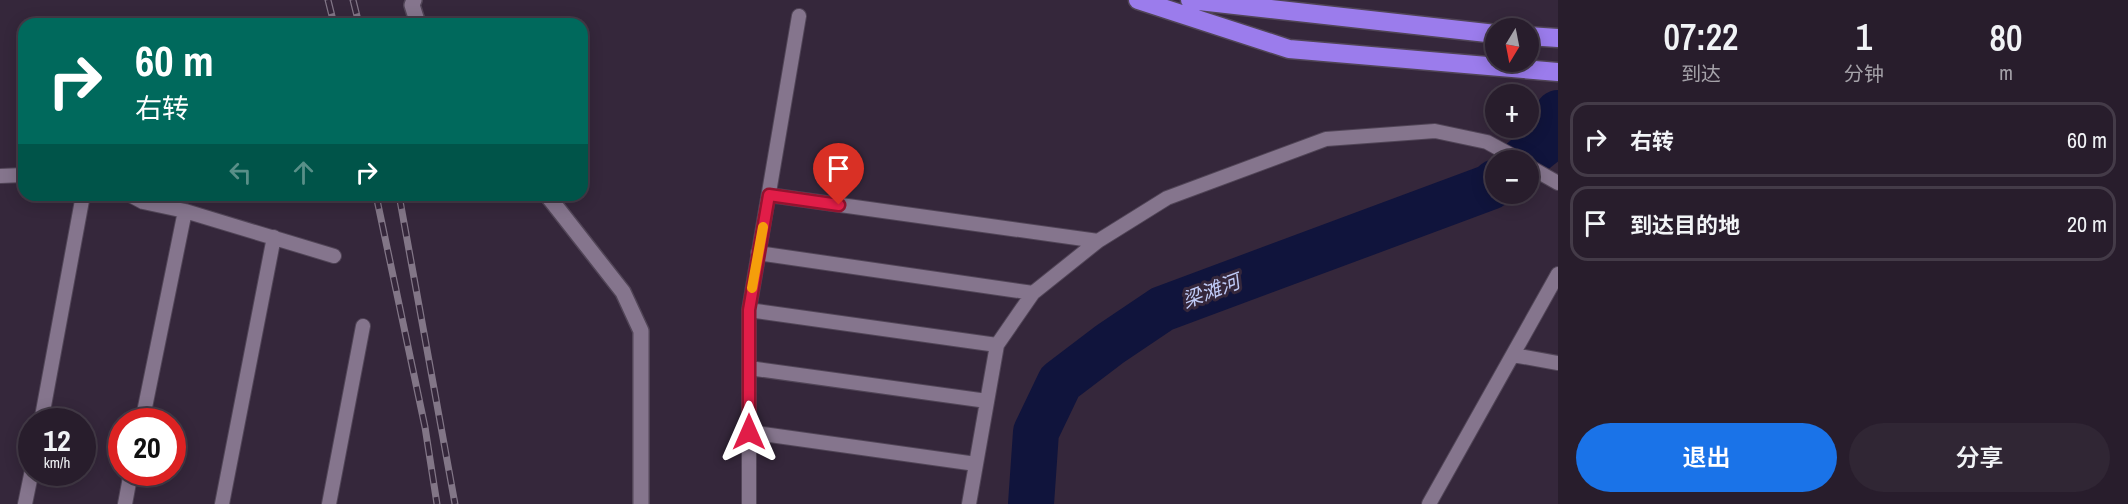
<!DOCTYPE html>
<html lang="zh">
<head>
<meta charset="utf-8">
<style>
	body { margin:0; font-family:"Archivo Narrow","Noto Sans SC",sans-serif; background:#302634; color:#f1f3f6; height:100vh; display:flex; flex-direction:column; font-size:22px; white-space:nowrap }
	* { box-sizing:border-box; margin:0 }
	p { font-size:20px; color:#a5a2a9 }
	.icon { flex:none; width:33px; height:33px; fill:none; stroke:currentColor; stroke-width:2; stroke-linecap:round; stroke-linejoin:round }
	.map { position:relative; flex:1; overflow:hidden }
	.panel { display:flex; flex-direction:column; background:#281d2c; width:570px }
	.panel>* { flex:none }
	.banner { position:absolute; left:18px; top:18px; width:570px; height:183px; border-radius:18px; box-shadow:0 3px 15px #0003,0 0 0 2px #443b48; background:#00695c; color:#fff; overflow:hidden }
	.needle { width:39px; rotate:190deg }
	.controls { position:absolute; left:1485px; top:18px; display:grid; gap:12px }
	.controls a { display:grid; place-items:center; width:54px; height:54px; border-radius:50%; background:#281d2c; box-shadow:0 3px 15px #0003,0 0 0 2px #443b48; font-size:30px }
	.speed { position:absolute; left:18px; top:408px; display:flex; gap:12px; font-size:30px; font-weight:700; text-align:center }
	.speed>* { display:grid; place-content:center; width:78px; height:78px; border-radius:50%; background:#281d2c; box-shadow:0 3px 15px #0003,0 0 0 2px #443b48; line-height:1 }
	.speed small { font-size:15px; font-weight:400 }
	.speed .limit { border:9px solid #d22; background:#fff; color:#111 }
	.pin { position:absolute; display:grid; place-items:center; width:51px; height:51px; color:#fff; margin:-62px -26px; border-radius:50% 50% 50% 0; rotate:-45deg; box-shadow:0 0 6px #0007 }
	.pin .icon { rotate:45deg }
	.me { position:absolute; width:66px; margin:-33px; rotate:0deg; stroke-linejoin:round; filter:drop-shadow(0 0 4px #0008) }
	.turn { display:flex; align-items:center; gap:21px; height:126px; padding:0 18px; font-size:27px }
	.turn .icon { width:78px; height:78px; stroke-width:2.5 }
	.turn b { display:block; font-size:42px; line-height:51px }
	.lanes { display:flex; align-items:center; height:57px; padding:0 18px; background:#0003; justify-content:center; gap:30px; direction:ltr }
	.lanes .off { opacity:.35 }
	.eta { display:flex; justify-content:space-evenly; align-items:center; height:102px; text-align:center }
	.eta b { font-size:36px; font-weight:600; line-height:42px }
	.cta { display:flex; gap:12px; margin-top:auto; padding:12px 18px }
	.cta a { flex:1; height:69px; border-radius:36px; background:#1a73e8; color:#fff; font-size:24px; font-weight:600; line-height:69px; text-align:center }
	.cta a+a { background:#302634; color:#f1f3f6 }
	ul { padding:0; list-style:none }
	li { display:flex; align-items:center; gap:18px; height:75px; margin:0 12px 9px; padding:0 6px; border:3px solid #443b48; border-radius:18px }
	li div { flex:1 }
	li b { display:block; font-size:22px }
	li em { font-style:normal }
	main { display:flex; flex:1; min-height:0 }
	.map>svg:first-child { display:block }
	.lines { fill:none; stroke-linecap:round; stroke-linejoin:round }
	.river { stroke:#10143c; stroke-width:46 }
	.lane-casing { stroke:#514557; stroke-width:16 }
	.street-casing { stroke:#514557; stroke-width:18 }
	.highway-casing { stroke:#514557; stroke-width:21 }
	.lane { stroke:#85758d; stroke-width:14 }
	.street { stroke:#85758d; stroke-width:15 }
	.highway { stroke:#9b7cec; stroke-width:18 }
	.rail-casing { stroke:#827687; stroke-width:7 }
	.rail { stroke:#35273b; stroke-width:4.5; stroke-dasharray:14; stroke-linecap:butt }
	.route-casing { stroke:#92132f; stroke-width:15 }
	.route { stroke:#e11d48; stroke-width:10 }
	.slow { stroke:#f59e0b; stroke-width:10 }
	.labels { text-anchor:middle; stroke-width:6; stroke-linejoin:round; paint-order:stroke }
	.water-label { font-size:20px; font-style:italic; fill:#c0cbf7; stroke:#35273b }
</style>
</head>
<body>
<main>
<div class="map">
<svg width="1558" height="504" viewBox="0 0 1558 504">
	<rect width="100%" height="100%" fill="#35273b"/>
	<g class="lines">
		<path class="river" d="M1523,160L1543,144L1558,113
			M1031,504L1036,432L1060,382L1110,344L1162,309L1490,187L1496,182"/>
		<defs>
			<path id="lane" d="M1528,166L1558,183
				M0,176L24,175
				M130,195L143,202L185,211L334,256
				M769,195L1098,241
				M758,253L1033,293
				M749,310L997,345
				M1513,355L1558,363
				M749,368L987,401
				M41,422L83,195
				M142,422L185,211
				M749,432L976,464
				M25,504L32,470
				M125,504L131,472
				M222,504L274,237
				M329,504L363,326
				M749,504V310L799,16
				M969,504L997,345L1033,293L1098,241L1167,198L1326,139L1435,131L1487,142L1520,160
				M1429,504L1558,274"/>
			<path id="street" d="M414,0L412,5L418,24
				M547,195L623,292L641,331V504"/>
			<path id="highway" d="M1138,0L1289,49L1558,72
				M1190,0L1496,34
				M1528,36L1558,38"/>
		</defs>
		<use href="#lane" class="lane-casing"/>
		<use href="#street" class="street-casing"/>
		<use href="#highway" class="highway-casing"/>
		<use href="#lane" class="lane"/>
		<use href="#street" class="street"/>
		<use href="#highway" class="highway"/>
		<defs>
			<path id="rail" d="M328,0L334,24
				M353,0L359,24
				M376,195L425,427L437,504
				M399,195L455,504"/>
		</defs>
		<use href="#rail" class="rail-casing"/>
		<use href="#rail" class="rail"/>
	</g>
	<g class="lines">
		<defs>
			<path id="route" d="M749,432V310L769,195L839,205"/>
		</defs>
		<use href="#route" class="route-casing"/>
		<use href="#route" class="route"/>
		<path class="slow" d="M752,288L763,227"/>
	</g>
	<g class="labels">
		<g class="water-label">
			<text transform="translate(1211 291) rotate(-21)" y="7">梁滩河</text>
		</g>
	</g>
</svg>
<div class="controls">
<a><svg class="needle" viewBox="-14 -14 28 28"><path d="M0-13l5 13h-10z" fill="#e53935"/><path d="M0 13l5-13h-10z" fill="#a5a2a9"/></svg></a>
<a>+</a>
<a>−</a>
</div>
<div class="speed"><div>12<small>km/h</small></div><div class="limit">20</div></div>
<div class="pin" style="left:839px;top:205px;background:#d93025"><svg class="icon" aria-label="arrive" viewBox="0 0 24 24"><path d="M6 21V4h12l-3 4 3 4H6"/></svg></div>
<svg class="me" style="left:749px;top:432px" viewBox="-20 -20 40 40"><path d="M0-17L14 15 0 8-14 15z" fill="#e11d48" stroke="#fff" stroke-width="4"/></svg>
<div class="banner">
<div class="turn"><svg class="icon" aria-label="right" viewBox="0 0 24 24"><path d="M7 20v-9h11M14 6l5 5-5 5"/></svg><div><b>60 m</b>右转</div></div>
<div class="lanes"><svg class="icon off" aria-label="left" viewBox="0 0 24 24"><path d="M17 20v-9H6M10 6l-5 5 5 5"/></svg><svg class="icon off" aria-label="ahead" viewBox="0 0 24 24"><path d="M12 20V5M6 11l6-6 6 6"/></svg><svg class="icon" aria-label="right" viewBox="0 0 24 24"><path d="M7 20v-9h11M14 6l5 5-5 5"/></svg></div>
</div>
</div>
<section class="panel">
<div class="eta">
<div><b>07:22</b><p>到达</p></div>
<div><b>1</b><p>分钟</p></div>
<div><b>80</b><p>m</p></div>
</div>
<ul>
<li><svg class="icon" aria-label="right" viewBox="0 0 24 24"><path d="M7 20v-9h11M14 6l5 5-5 5"/></svg><div><b>右转</b></div><em>60 m</em></li>
<li><svg class="icon" aria-label="arrive" viewBox="0 0 24 24"><path d="M6 21V4h12l-3 4 3 4H6"/></svg><div><b>到达目的地</b></div><em>20 m</em></li>
</ul>
<div class="cta"><a>退出</a><a>分享</a></div>
</section>
</main>
</body>
</html>
